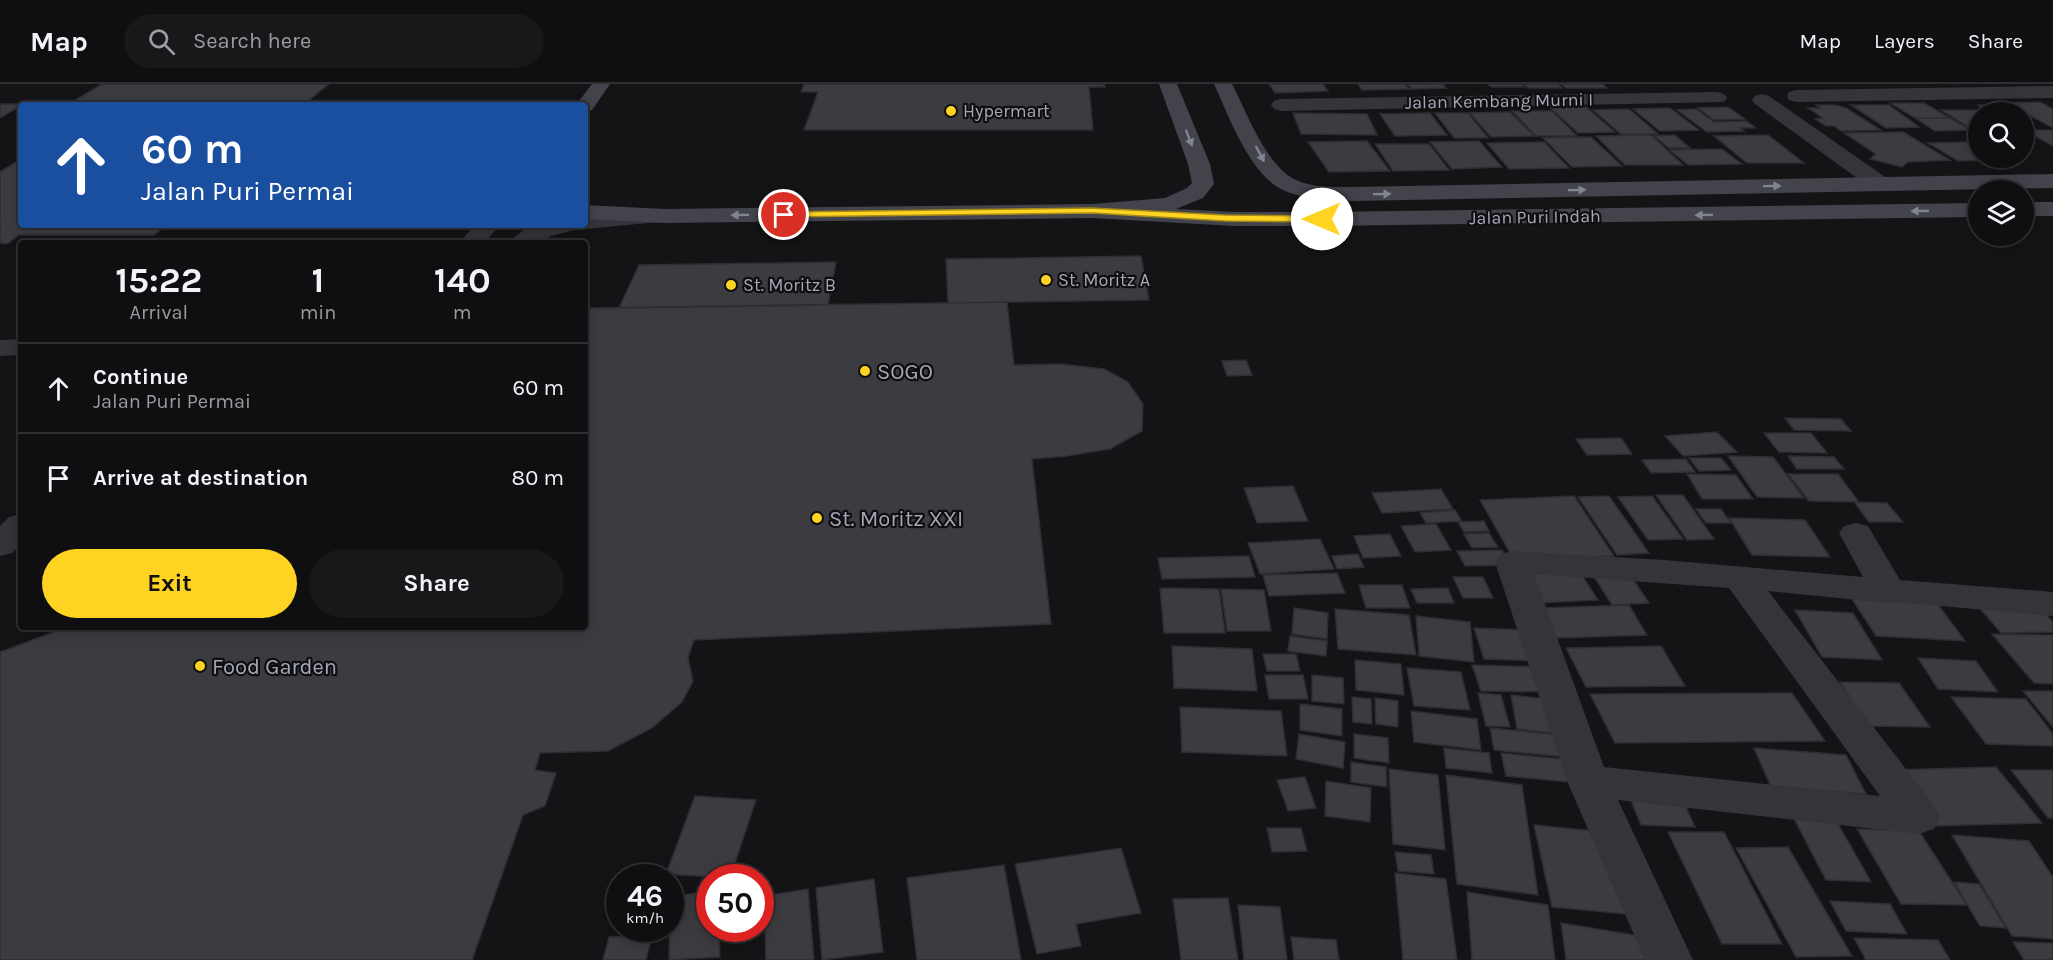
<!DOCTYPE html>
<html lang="en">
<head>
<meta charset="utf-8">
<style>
	body { margin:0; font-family:Karla,sans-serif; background:#181719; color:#f1f3f6; height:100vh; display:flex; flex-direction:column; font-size:22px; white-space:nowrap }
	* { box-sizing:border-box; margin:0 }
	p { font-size:20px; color:#9b9c9f }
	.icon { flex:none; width:33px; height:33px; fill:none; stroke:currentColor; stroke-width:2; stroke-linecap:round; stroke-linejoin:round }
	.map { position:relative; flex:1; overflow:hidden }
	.panel { position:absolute; left:18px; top:156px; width:570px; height:390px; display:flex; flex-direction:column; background:#0f0e10; border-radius:6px; box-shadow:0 3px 15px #0003,0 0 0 2px #2f2e30 }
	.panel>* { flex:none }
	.top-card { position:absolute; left:18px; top:18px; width:570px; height:126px; border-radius:6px; box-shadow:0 3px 15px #0003,0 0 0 2px #2f2e30; background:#1a4fa0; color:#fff; overflow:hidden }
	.buttons { position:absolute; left:1968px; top:18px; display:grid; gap:12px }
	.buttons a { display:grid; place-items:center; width:66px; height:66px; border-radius:50%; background:#0f0e10; box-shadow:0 3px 15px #0003,0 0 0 2px #2f2e30; font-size:30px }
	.speed { position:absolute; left:606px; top:780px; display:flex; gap:12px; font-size:30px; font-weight:700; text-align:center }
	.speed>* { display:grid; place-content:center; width:78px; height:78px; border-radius:50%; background:#0f0e10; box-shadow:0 3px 15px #0003,0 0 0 2px #2f2e30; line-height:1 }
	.speed small { font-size:15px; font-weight:400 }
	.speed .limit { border:9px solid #d22; background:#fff; color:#111 }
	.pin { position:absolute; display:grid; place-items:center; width:51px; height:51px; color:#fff; margin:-26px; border:3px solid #fff; border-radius:50%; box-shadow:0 2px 6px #0007 }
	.me { position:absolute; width:66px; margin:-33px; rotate:270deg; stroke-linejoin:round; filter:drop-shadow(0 0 4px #0008) }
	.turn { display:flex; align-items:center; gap:21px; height:126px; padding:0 24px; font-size:27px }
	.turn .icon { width:78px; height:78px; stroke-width:2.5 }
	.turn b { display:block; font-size:42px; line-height:51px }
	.eta { display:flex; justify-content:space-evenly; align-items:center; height:102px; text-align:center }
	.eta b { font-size:36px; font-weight:700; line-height:42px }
	.action { display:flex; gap:12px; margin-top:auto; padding:12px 24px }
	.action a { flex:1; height:69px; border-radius:36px; background:#ffd322; color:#111; font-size:24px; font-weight:700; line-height:69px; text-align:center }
	.action a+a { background:#181719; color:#f1f3f6 }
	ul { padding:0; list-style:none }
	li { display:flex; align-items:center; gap:18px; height:90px; padding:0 24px; border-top:2px solid #2f2e30 }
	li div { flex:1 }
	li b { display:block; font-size:22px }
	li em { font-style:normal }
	header { display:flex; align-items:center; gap:36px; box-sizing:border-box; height:84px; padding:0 30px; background:#0f0e10; border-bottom:2px solid #2f2e30 }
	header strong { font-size:28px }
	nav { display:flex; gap:33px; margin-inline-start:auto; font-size:21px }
	.search { width:420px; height:54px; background:#181719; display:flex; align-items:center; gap:15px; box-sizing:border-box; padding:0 21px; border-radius:33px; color:#9b9c9f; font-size:22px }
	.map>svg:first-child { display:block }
	.building { fill:#3b3b40; stroke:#2e2d32; stroke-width:1.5 }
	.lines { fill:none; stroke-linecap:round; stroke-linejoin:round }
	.minor { fill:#34343b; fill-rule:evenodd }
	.secondary { fill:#42434b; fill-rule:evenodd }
	.oneway { fill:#828491 }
	.route { fill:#ffd322; stroke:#a68916; stroke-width:1.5 }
	.poi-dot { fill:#ffd322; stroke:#0f0e10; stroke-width:2 }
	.labels { text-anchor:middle; stroke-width:4.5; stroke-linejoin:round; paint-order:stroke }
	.far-street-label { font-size:18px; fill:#a4a7b7; stroke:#0f0e10 }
	.far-poi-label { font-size:18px; fill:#a4a7b7; stroke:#0f0e10; text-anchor:start }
	.poi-label { font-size:22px; fill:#a4a7b7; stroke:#0f0e10; text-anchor:start }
</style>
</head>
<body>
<header>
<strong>Map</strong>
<div class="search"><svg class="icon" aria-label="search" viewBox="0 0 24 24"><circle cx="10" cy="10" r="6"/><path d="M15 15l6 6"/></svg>Search here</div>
<nav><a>Map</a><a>Layers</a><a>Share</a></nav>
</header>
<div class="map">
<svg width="2053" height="876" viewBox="0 0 2053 876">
	<rect width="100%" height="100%" fill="#141315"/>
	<path class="building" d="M102,0H329L303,21H67Z
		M804,0H1104L1105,3H1089L1093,46H804L818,8H801Z
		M1269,0H1323L1328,7L1275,9Z
		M1358,0H1405L1409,5L1362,6Z
		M1408,0H1443L1446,4L1411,5Z
		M1488,0H1522L1525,3H1491Z
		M1525,0H1558L1562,4H1528Z
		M1561,0H1603L1607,4H1566Z
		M2040,18L2053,25V44L2007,19Z
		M1890,19H1924L1950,34H1915Z
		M0,20H24L0,34Z
		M1816,21H1835L1846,24L1881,46L1841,47L1834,42H1826L1815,35L1823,34L1808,24H1820Z
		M1851,21H1889L1919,43L1886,44Z
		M1977,21H2007L2021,28H1990Z
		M1586,23L1615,48L1578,49L1551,24Z
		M1728,23L1745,35L1714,36L1698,24Z
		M1670,24L1699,46L1660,47L1633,25Z
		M1629,25L1658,50H1621L1593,26Z
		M1696,25L1714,38L1746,37L1756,44H1740L1744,47L1707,48L1677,26Z
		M1941,26H1981L1985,28H1978V47H1975Z
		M1512,27H1552L1577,52H1536Z
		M1510,28L1534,52L1491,53L1470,29Z
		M1293,29L1367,30L1377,51L1301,50Z
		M1430,29L1447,51L1395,52L1380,30Z
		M1435,29H1468L1488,54H1454Z
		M1915,34H1950L1971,46L1935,47Z
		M2024,46H2053V62Z
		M1903,48L1950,76L1908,78L1902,83L1870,75L1876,70L1844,49Z
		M1651,51L1683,81H1625L1596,52Z
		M1675,51L1690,64H1669L1654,52Z
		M1768,51L1804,79H1747L1714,52Z
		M1591,53L1622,82L1572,83L1543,54Z
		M1367,57L1390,87L1329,88L1308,58Z
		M1479,57L1502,83L1452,85L1430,58Z
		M1544,58L1569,84L1509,85L1487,59Z
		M1969,58L1978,63V74H1996L2000,76L1958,77L1928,59Z
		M1375,60H1429L1449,86L1393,87Z
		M1722,65L1742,80L1688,81L1670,66Z
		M21,75V141H166L154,151H19L7,160L0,159V88Z
		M1141,172L1149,216L948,219L946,175Z
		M836,178L828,221L619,224L639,181Z
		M1007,218L1014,281L1060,280L1104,285L1128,298L1143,320L1142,347L1110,365L1067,372L1032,375L1051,540L694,556L688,574L693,597L682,618L652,644L608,667L540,669L535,686L556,689L545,722L523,731L472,876H0V568L67,543H585V224Z
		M1246,276L1252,291L1227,292L1222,277Z
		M1785,334L1841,335L1851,347L1794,346Z
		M1717,348L1737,368L1683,372L1665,352Z
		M1764,349H1811L1827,369L1779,368Z
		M1621,354L1632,370L1587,371L1576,355Z
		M1728,372L1773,373L1804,414L1757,413Z
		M1788,372L1834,373L1844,385H1797Z
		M1689,374H1721L1731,386L1699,387Z
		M1686,375L1695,388L1651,389L1642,376Z
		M1687,390L1736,391L1753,415H1702Z
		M1788,390H1838L1859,418L1809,417Z
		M1293,402L1308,437L1257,439L1244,404Z
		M1441,405L1453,425L1382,429L1372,409Z
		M1656,411H1683L1714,455L1687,456Z
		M1574,412L1614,472L1514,476L1480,416Z
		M1609,412L1649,469L1617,471L1578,413Z
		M1652,412L1683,455L1648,456L1618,413Z
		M1854,418L1887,419L1903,438H1869Z
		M1696,425H1721L1731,439H1706Z
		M1455,426L1462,437L1426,439L1420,429Z
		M1729,434L1805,436L1830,473L1752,471Z
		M1484,437L1489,447L1464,448L1458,438Z
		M1436,440L1451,466L1415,468L1401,442Z
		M1489,449L1498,463L1472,464L1464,450Z
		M1390,450L1401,472L1363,474L1354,452Z
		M1320,455L1334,485L1260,490L1248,459Z
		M1502,466L1510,481L1465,482L1457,467Z
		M1358,470L1364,483L1337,485L1332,472Z
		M1249,472L1255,493L1162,495L1158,474Z
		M1627,486L1649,519L1612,521L1591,488Z
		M1580,488L1598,516L1537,519L1520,490Z
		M1337,489L1345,509L1269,512L1263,491Z
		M1453,493H1483L1493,514H1463Z
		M1359,501H1402L1410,524H1366Z
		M1160,504L1219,505L1225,549H1164Z
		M1448,504L1454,519H1417L1411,505Z
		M1221,505L1264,506L1271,547H1227Z
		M1852,515L1937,519L1965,557L1876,552Z
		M1629,521L1647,551L1557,554L1540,524Z
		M1978,522H2038L2053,538V548L2001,549Z
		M1294,524L1328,529L1327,555L1292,550Z
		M1335,525L1409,531L1416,571L1338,565Z
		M1795,526L1853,529L1882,576L1822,573Z
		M1416,532L1470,538L1474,578L1419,572Z
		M1474,544L1526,546L1538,577L1484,575Z
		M1992,550L2053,551V600L2034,599Z
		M1290,552L1327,557L1326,572L1288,567Z
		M1172,562L1252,565L1257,607L1174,604Z
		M1661,562L1685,602L1586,603L1566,564Z
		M1263,570H1296L1300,587H1267Z
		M1918,574L1976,577L1998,608L1938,605Z
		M1355,576L1401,580L1404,611L1356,606Z
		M1472,581L1542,583L1552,608L1481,607Z
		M1407,584L1461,588L1470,626L1414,622Z
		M1265,591H1303L1308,615H1269Z
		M1312,591L1343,594L1344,620L1312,617Z
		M1840,598L1899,599L1930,643L1868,642Z
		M2023,607H2053V643Z
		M1478,609L1501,611L1510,643L1486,642Z
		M1792,609L1825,657L1615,659L1590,610Z
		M1511,611L1555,616L1563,650L1517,645Z
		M1352,613L1371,615L1372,640L1353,638Z
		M1951,613L2026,615L2053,650V662L1986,660Z
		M1375,614L1398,617V643L1376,640Z
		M1300,620L1342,625V652L1300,646Z
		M1180,623L1281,627L1287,672L1182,668Z
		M1411,627L1477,635L1481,666L1414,658Z
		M1490,644L1560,651L1565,673L1494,666Z
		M1299,650L1345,658L1343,684L1296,675Z
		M1354,650L1388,654L1389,679L1354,674Z
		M1444,664L1489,669L1492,689L1446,684Z
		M1754,664L1846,671L1866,710L1771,703Z
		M1501,669L1562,675L1568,698L1506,692Z
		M1351,678L1386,683L1387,703L1351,698Z
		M1996,683L2042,739L1932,742L1891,686Z
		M1389,685L1438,691L1445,766L1393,760Z
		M2011,686H2053V734H2048Z
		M1446,691L1522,701L1538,811L1457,800Z
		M1305,693L1316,724L1288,727L1277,696Z
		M1326,697L1371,704L1370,738L1325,732Z
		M1628,709L1680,710L1695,743L1641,741Z
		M695,712L756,716L730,794L666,790Z
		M1790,727L1832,729L1871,798L1826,796Z
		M1534,741L1605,748L1626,830L1552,823Z
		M1267,744H1301L1307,767L1272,768Z
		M1857,745L1919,747L1967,821L1901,820Z
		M1668,748H1724L1782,860H1722Z
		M1952,751L2029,757L2053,793V855L2012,852Z
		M1788,763L1852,872L1796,873L1736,764Z
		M1121,764L1141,829L1076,840L1081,862L1037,870L1015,780Z
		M1395,768L1431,771L1434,790L1398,787Z
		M1004,781L1021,876H917L907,794Z
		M1395,789L1446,795L1457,876H1403Z
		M874,795L883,868L822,876L816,804Z
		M1954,798L1979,800L2006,844L1980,842Z
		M808,805L814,876H766L764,812Z
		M710,807V844H719L720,873L669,876L670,813Z
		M1467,808L1548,821L1555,876H1472Z
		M1228,814L1238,876H1181L1173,815Z
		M1830,817L1890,820L1907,850L1846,847Z
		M1238,821L1280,823L1287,876H1244Z
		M1561,839L1646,853L1651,876H1566Z
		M652,852L646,876H603L609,853Z
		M1291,853L1336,856L1339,876H1294Z
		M1854,854L1938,856L1950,876H1866Z
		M2013,858L2053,859V876H2024Z"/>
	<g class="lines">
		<path class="minor" d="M2053,2V14L1796,18L1789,16L1787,12L1789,8L1796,6Z
			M1717,8L1724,10L1727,14L1724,18L1281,27L1274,25L1271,21L1274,17L1281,15Z
			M1762,10L1769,12L1888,95L1891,100L1888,105L1880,107L1872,105L1755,20L1752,16L1755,12Z
			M651,126L659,128L662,133L659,138L585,145L577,143L574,146L551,152L539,159H510C526,135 560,141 585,141V131Z
			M475,141H500L484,159H459Z
			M21,255V271L0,272V256Z
			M21,430V460L12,469L0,472V442L9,433Z
			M1856,439L1868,442L1900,496L2053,508V532L1895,518L1889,519L1768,507L1934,721L1940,733L1934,745L1919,750L1618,716L1693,876H1645L1567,697L1495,478L1500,470L1512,467L1664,476L1863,493L1839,449L1844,442ZM1534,490L1729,504L1880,712L1604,683Z"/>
		<path class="secondary" d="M592,0H610L592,26L585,28V21H576Z
			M1159,0H1177L1210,80L1214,100L1203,114L1176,125L1235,128H1322L1978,119V133L1322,142H1235L1093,134L665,139L585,135V121L665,125L1093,120L1165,114L1187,104L1192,99L1188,80Z
			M1214,0H1232C1246,27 1265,78 1292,94C1310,104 1333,103 1352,103L2053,90V104L1352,117C1328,116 1297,116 1276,102C1247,83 1228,30 1214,0Z
			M2024,118H2053V132H2024Z"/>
	</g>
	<defs><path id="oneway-solid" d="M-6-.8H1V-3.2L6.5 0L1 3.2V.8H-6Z" transform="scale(1.5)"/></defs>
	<g class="oneway">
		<use href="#oneway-solid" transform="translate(1189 54) rotate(69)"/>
		<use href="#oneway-solid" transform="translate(1260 70) rotate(62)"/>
		<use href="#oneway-solid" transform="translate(1772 102) rotate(-1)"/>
		<use href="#oneway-solid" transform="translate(1577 106) rotate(-1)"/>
		<use href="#oneway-solid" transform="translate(1382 110) rotate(-1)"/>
		<use href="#oneway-solid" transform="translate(1920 127) rotate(179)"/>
		<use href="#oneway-solid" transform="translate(740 131) rotate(179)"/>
		<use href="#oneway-solid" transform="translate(1704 131) rotate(179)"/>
	</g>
	<path class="route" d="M1092,124L1225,131L1322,132L1327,135L1322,138L1225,137L1092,129L784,133L779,131L784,128Z"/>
	<g class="poi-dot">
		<circle cx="951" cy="27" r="6"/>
		<circle cx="1046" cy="196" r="6"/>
		<circle cx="731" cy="201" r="6"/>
		<circle cx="865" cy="287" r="6"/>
		<circle cx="817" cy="434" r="6"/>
		<circle cx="200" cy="582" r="6"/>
	</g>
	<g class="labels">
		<g class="far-street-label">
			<text transform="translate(1499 17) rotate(-1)" y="6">Jalan Kembang Murni I</text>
			<text transform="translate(1535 133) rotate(-1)" y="6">Jalan Puri Indah</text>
		</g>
		<g class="far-poi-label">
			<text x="963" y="33">Hypermart</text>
			<text x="1058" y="202">St. Moritz A</text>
			<text x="743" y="207">St. Moritz B</text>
		</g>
		<g class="poi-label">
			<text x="877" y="295">SOGO</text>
			<text x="829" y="442">St. Moritz XXI</text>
			<text x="212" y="590">Food Garden</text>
		</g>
	</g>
</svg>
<div class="buttons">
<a><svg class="icon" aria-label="search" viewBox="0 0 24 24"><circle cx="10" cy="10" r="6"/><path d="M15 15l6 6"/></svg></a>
<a><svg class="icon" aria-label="layers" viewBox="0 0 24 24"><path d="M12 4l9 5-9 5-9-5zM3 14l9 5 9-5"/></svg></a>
</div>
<div class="speed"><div>46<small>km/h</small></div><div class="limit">50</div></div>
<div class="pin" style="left:784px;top:131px;background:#d93025"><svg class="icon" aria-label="arrive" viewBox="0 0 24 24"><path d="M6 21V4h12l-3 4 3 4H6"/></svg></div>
<svg class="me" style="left:1322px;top:135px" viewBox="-20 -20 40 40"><circle r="19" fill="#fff"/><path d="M0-13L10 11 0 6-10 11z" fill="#ffd322"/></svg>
<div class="top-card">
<div class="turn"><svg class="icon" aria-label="ahead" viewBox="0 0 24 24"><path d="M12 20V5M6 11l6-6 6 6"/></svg><div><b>60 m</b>Jalan Puri Permai</div></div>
</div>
<section class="panel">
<div class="eta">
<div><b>15:22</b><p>Arrival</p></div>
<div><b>1</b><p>min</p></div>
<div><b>140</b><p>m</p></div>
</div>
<ul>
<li><svg class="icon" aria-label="ahead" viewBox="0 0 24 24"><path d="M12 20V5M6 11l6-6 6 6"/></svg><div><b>Continue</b><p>Jalan Puri Permai</p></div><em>60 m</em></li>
<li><svg class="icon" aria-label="arrive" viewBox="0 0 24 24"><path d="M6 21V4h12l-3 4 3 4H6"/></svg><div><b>Arrive at destination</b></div><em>80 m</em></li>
</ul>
<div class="action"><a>Exit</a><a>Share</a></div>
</section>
</div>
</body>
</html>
